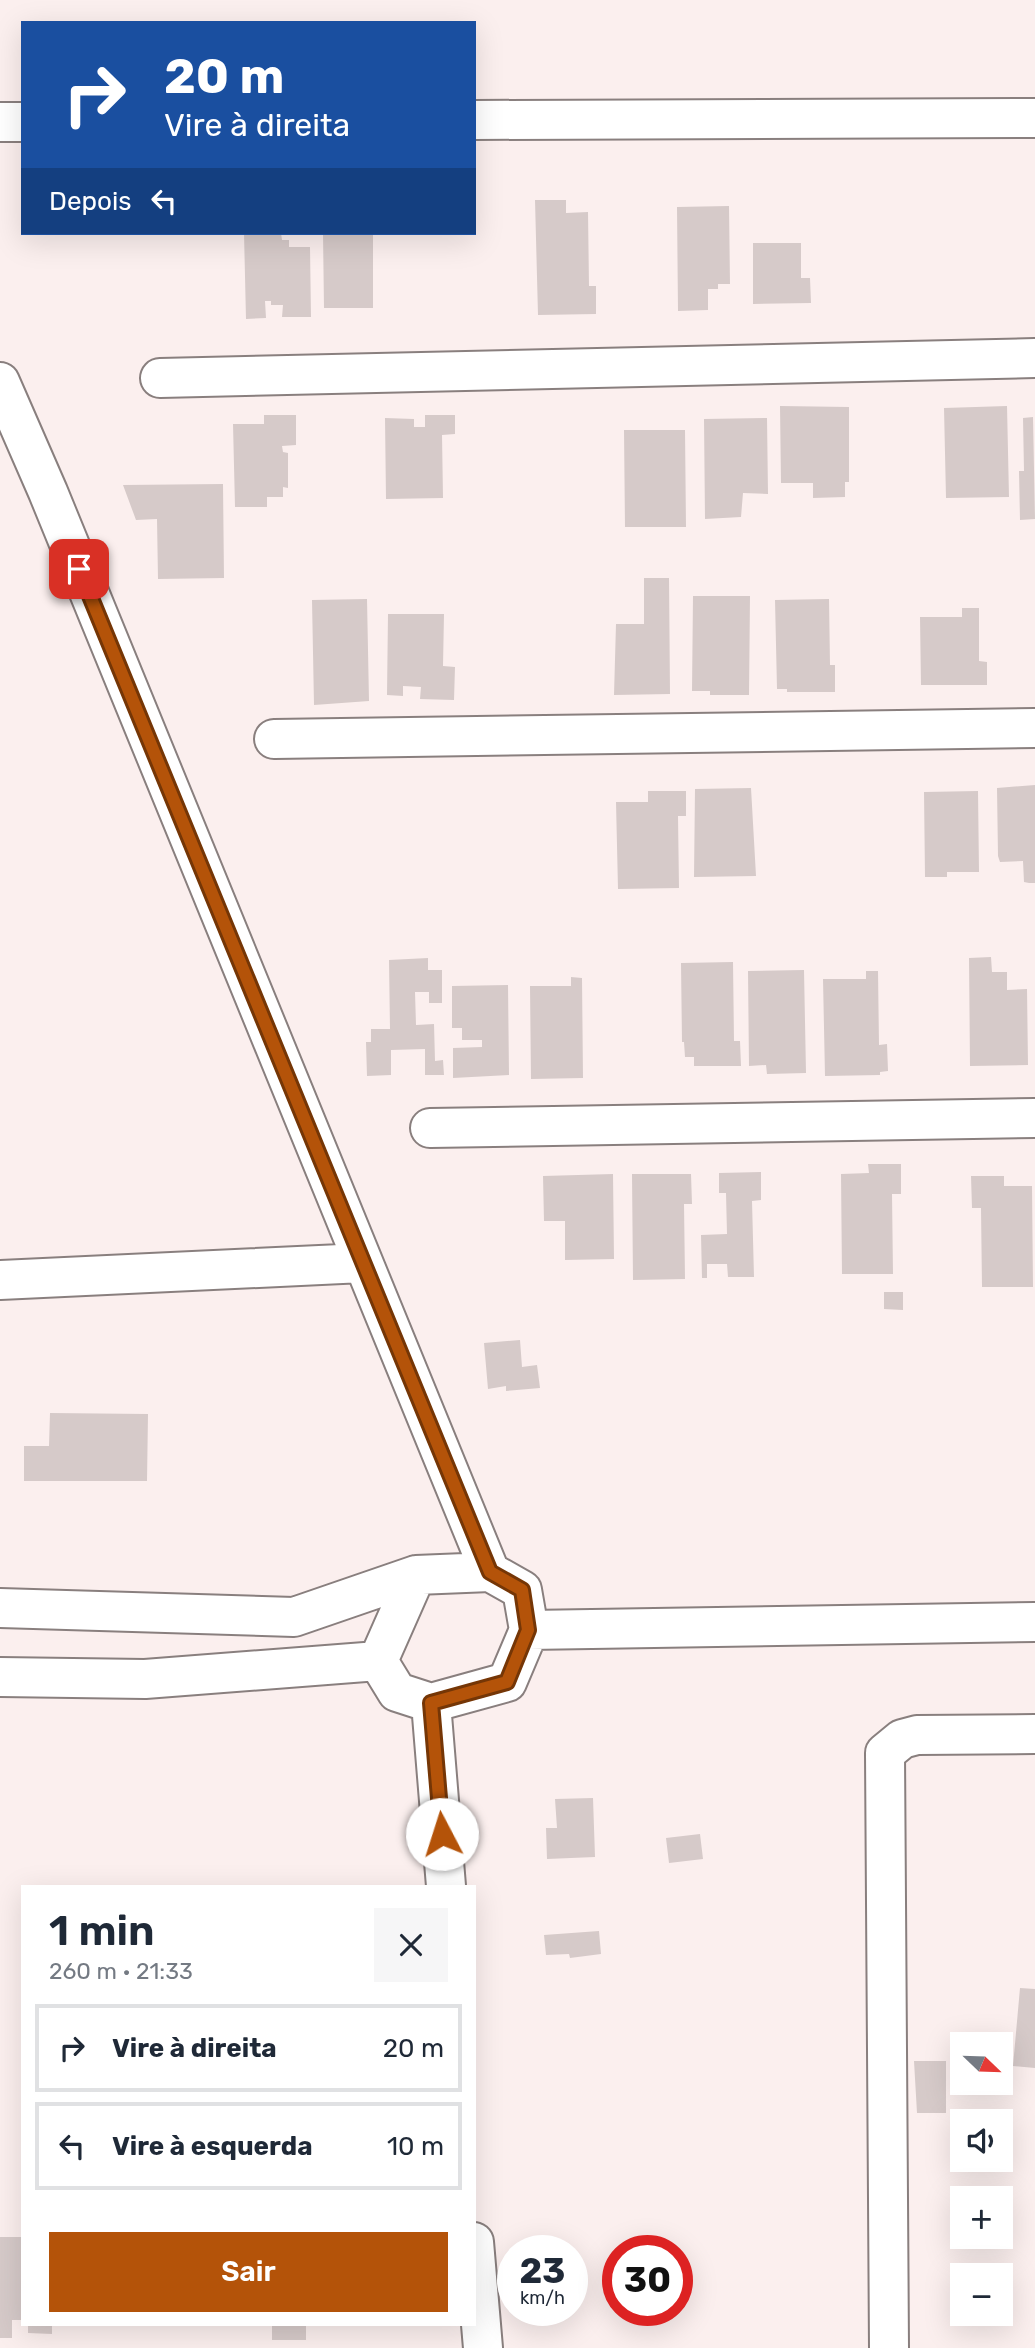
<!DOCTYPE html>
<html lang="pt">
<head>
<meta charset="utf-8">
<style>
	body { margin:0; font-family:Rubik,sans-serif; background:#f6f6f7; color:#1f2937; height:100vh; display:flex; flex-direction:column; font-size:26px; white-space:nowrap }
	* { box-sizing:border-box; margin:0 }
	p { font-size:23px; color:#747a83 }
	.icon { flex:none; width:38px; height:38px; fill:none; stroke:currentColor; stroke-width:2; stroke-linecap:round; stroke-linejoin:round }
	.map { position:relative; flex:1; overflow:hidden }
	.sheet { position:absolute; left:21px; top:1885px; width:455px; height:441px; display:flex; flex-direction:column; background:#fff; border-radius:0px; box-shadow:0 7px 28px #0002 }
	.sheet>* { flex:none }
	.guide { position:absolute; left:21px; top:21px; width:455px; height:214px; border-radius:0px; box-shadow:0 7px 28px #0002; background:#1a4fa0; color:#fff; overflow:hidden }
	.needle { width:46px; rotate:113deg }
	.controls { position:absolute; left:950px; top:2032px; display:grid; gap:14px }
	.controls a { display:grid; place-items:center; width:63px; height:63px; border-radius:0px; background:#fff; box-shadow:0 7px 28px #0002; font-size:35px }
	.speed { position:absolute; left:497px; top:2235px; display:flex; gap:14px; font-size:35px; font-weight:700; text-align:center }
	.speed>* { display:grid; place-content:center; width:91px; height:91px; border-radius:50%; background:#fff; box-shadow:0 7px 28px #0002; line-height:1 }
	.speed small { font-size:18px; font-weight:400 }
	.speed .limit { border:10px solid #d22; background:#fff; color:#111 }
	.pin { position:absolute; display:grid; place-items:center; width:60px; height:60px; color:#fff; margin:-30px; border-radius:14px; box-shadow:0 4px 10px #0006 }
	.me { position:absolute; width:77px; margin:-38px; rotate:355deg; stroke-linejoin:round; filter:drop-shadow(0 0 5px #0008) }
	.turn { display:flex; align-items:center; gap:24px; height:147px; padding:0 28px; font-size:32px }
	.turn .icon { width:91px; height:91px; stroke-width:2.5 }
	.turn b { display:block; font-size:49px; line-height:60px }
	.then { display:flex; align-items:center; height:66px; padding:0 28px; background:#0003; gap:14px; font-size:26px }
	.round { display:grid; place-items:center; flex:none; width:74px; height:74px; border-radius:0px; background:#f6f6f7 }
	.overview { display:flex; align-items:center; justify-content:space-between; height:119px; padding:0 28px }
	h1 { font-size:42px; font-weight:600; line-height:52px }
	.cta { display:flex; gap:14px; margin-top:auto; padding:14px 28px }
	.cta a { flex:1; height:80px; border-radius:0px; background:#b45309; color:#fff; font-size:28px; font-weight:600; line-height:80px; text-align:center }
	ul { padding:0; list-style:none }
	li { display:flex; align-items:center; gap:21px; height:88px; margin:0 14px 10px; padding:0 14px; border:4px solid #e0e1e3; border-radius:0px }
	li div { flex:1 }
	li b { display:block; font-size:26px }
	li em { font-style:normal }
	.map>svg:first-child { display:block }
	.building { fill:#d6cac9 }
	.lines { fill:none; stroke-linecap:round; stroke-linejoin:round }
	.minor-casing { stroke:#897f7e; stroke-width:42 }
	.minor { stroke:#fff; stroke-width:38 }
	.route-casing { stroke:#753606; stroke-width:18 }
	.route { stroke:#b45309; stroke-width:12 }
</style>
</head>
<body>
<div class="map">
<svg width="1035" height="2348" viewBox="0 0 1035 2348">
	<rect width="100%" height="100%" fill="#fbefee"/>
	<path class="building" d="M535,200H566V213L588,212L589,286H596V314L538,315Z
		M729,206L730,284H718V289H708V310L678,311L677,207Z
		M244,233H281L282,240H289V247H310L311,317H282L283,305H271V301H265L266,318L246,319Z
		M323,233H373V308H324Z
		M753,243H801V278H810L811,303L753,304Z
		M780,406L849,407V482H845V497L813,498V483H781Z
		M1007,406L1009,497L946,498L944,408Z
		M264,415H296V445L282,446L283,452L288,453V488L283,487V497H267V507H235L233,424H264Z
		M425,415H455V434L442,435L443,498L386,499L385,418L414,419V427H425Z
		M1033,417L1035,519L1020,520L1019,471H1024L1023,418Z
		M767,418L768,494L743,493L741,517L705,519L704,419Z
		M624,430H685L686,527H625Z
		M223,484L224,578L158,579L157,519L136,520L123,485Z
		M644,578H669L670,694L614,695L616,624H644Z
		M693,596H750L749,695H710V691H692Z
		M367,599L369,701L314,705L312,600Z
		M829,599L830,665H835V692H787V689H777L775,600Z
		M962,608H979V661L987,662V685H921L920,617H962Z
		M388,614H444L443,666L455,667L454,700L420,699L421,687L403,686V696L387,695Z
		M1035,785V883H1029L1024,882L1023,861L1000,862L998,856L997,788Z
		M751,788L756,876L694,877L695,789Z
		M648,791H686V816H678L679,888L618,889L616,802H648Z
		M978,791L979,872H947V877H925L924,792Z
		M991,957L992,972H1007V990L1027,989L1028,1065L970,1066L969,958Z
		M428,958V970H442V1003H429V992H415L416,1025L434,1024L435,1061L443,1060L444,1075H425V1049L391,1050V1075L367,1076L366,1042H371V1029H390L389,960Z
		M733,962L734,1041H740L741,1066H694V1057H685L684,1042H682L681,963Z
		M804,970L806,1073L767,1074L766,1065L749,1066L748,971Z
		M866,971H878L879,1045L887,1044L888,1071L880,1072V1075L825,1076L823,979H866Z
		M571,977L582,978L583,1078L531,1079L530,986H571Z
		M508,985L509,1075L453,1078V1048L482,1047V1040H462V1028H452V986Z
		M868,1164H901V1194H892L893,1274H842L841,1174L869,1173Z
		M761,1172V1200L752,1201L754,1277H728L727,1264H707V1278H702L701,1235L727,1234L726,1193H719V1173Z
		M613,1174L614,1259L565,1260V1221H544L543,1176Z
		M632,1174H691L692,1204H684L685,1279L633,1280Z
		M971,1176H1004V1186H1032L1033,1287H982L981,1208H972Z
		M884,1292H903V1310L884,1309Z
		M520,1340L522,1367L537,1365L540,1388L506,1391V1386L488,1389L484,1343Z
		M50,1413L148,1414L147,1481H24V1446H49Z
		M593,1798L595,1857L547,1859L546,1828H557L555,1799Z
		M700,1834L703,1859L669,1863L666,1838Z
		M599,1931L601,1954L570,1958L569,1954L546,1955L544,1935Z
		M1020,1988L1035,1989V2068L1013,2066Z
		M914,2061H946V2113H917Z
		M0,2237H23V2320H12V2338H0Z
		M28,2324H52V2334L28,2333Z
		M272,2324H306V2340H272Z"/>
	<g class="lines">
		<defs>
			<path id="minor" d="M474,120L1035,118
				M0,122H23
				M160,378L1035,358
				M0,382L48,492L490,1572
				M274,739L1035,728
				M430,1128L1035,1118
				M0,1280L363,1263
				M490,1572L522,1590L529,1630L507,1682L431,1703L397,1692L378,1661L416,1575Z
				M0,1608L294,1617L416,1575
				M529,1630L1035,1622
				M0,1677L145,1679L378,1661
				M431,1703L446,1886
				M474,2242L483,2348
				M889,2348L885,1753L902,1739L917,1735L1035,1734"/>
		</defs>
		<use href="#minor" class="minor-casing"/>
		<use href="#minor" class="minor"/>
	</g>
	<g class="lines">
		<defs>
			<path id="route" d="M79,569L490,1572L522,1590L528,1630L507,1682L431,1703L442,1834"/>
		</defs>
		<use href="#route" class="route-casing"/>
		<use href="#route" class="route"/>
	</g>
</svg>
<div class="controls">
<a><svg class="needle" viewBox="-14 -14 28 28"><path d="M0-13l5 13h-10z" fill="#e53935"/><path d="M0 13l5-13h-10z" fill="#747a83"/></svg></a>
<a><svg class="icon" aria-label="sound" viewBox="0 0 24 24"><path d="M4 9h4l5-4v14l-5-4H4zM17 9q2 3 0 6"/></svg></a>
<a>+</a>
<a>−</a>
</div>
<div class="speed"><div>23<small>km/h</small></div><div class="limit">30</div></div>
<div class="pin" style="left:79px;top:569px;background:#d93025"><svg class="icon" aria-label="arrive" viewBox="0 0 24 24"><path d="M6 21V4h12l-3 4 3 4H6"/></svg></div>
<svg class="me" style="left:442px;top:1834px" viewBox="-20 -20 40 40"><circle r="19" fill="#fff"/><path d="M0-13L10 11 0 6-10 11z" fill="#b45309"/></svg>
<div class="guide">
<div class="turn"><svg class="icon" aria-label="right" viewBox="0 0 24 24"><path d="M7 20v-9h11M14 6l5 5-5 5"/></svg><div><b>20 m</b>Vire à direita</div></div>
<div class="then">Depois<svg class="icon" aria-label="left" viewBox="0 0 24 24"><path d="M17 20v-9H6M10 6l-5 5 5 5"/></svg></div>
</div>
<section class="sheet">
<div class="overview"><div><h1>1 min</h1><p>260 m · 21:33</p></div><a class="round"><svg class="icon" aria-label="close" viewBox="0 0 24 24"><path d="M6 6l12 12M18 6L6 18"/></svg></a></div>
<ul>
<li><svg class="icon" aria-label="right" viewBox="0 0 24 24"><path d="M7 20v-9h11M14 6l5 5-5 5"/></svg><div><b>Vire à direita</b></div><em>20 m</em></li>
<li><svg class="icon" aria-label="left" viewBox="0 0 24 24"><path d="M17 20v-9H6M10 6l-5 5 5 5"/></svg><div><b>Vire à esquerda</b></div><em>10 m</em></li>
</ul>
<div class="cta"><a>Sair</a></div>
</section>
</div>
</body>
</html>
